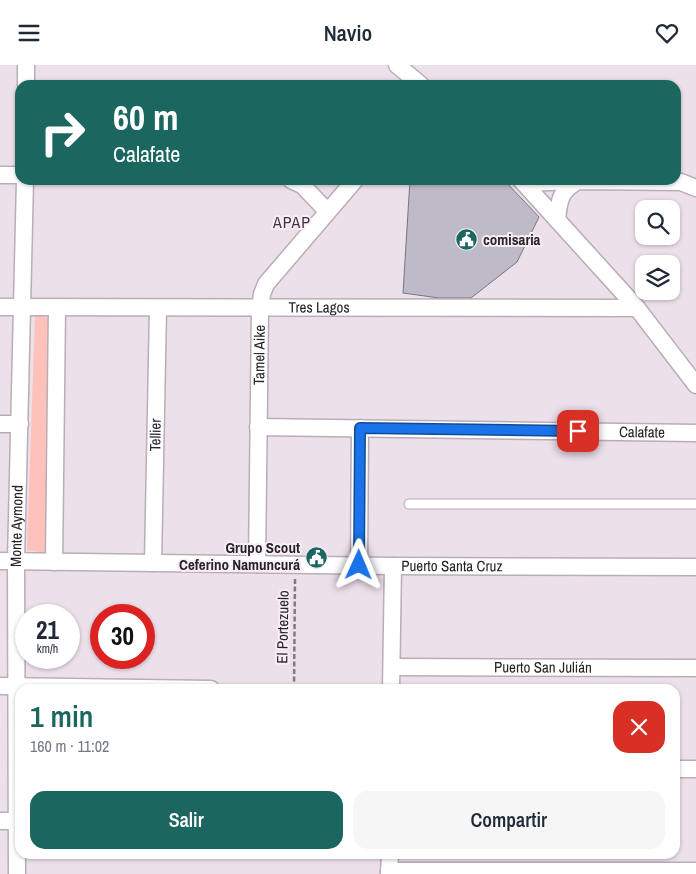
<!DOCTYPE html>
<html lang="es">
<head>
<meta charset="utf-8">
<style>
	body { margin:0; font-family:"Archivo Narrow",sans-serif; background:#f6f6f7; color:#1f2937; height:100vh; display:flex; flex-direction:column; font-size:19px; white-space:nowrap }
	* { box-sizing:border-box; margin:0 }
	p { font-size:16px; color:#747a83 }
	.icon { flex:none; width:28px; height:28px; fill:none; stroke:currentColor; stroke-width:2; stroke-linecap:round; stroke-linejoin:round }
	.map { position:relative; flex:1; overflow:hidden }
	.panel { position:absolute; left:15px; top:619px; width:665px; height:175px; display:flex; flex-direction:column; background:#fff; border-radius:15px; box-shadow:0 1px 4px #0004 }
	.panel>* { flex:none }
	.banner { position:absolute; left:15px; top:15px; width:666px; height:105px; border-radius:15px; box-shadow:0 1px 4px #0004; background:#1b665e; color:#fff; overflow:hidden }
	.fabs { position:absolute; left:635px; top:135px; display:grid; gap:10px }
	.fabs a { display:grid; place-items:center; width:45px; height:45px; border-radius:10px; background:#fff; box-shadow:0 1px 4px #0004; font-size:25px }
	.speed { position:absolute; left:15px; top:539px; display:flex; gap:10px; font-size:25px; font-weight:700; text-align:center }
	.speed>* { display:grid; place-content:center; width:65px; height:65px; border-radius:50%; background:#fff; box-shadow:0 1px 4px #0004; line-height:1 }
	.speed small { font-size:12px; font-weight:400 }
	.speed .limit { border:8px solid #d22; background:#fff; color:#111 }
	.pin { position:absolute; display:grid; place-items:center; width:42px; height:42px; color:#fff; margin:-21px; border-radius:10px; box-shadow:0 2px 8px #0006 }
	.me { position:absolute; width:55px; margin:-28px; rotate:1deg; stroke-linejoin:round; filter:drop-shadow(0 0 4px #0008) }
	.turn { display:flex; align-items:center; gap:18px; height:105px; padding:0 15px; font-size:22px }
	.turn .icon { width:65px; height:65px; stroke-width:2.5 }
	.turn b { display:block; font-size:35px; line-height:42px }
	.round { display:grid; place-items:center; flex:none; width:52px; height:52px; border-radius:15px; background:#f6f6f7 }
	.headline { display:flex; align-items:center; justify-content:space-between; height:85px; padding:0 15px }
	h1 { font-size:30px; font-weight:600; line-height:38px; color:#1b665e }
	.action { display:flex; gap:10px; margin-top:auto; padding:10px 15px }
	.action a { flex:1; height:58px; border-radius:15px; background:#1b665e; color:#fff; font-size:20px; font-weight:600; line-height:58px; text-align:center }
	.action a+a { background:#f6f6f7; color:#1f2937 }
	header { display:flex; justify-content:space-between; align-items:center; height:65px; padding:0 15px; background:#fff; font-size:22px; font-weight:600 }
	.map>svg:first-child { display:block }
	.green { fill:#fec2bb }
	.building { fill:#bebac8; stroke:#797582 }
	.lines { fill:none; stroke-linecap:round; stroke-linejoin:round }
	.lane-casing { stroke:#b9adb8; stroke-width:11 }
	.street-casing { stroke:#b9adb8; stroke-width:19 }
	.path { stroke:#817a81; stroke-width:2.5; stroke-dasharray:5 2.5; stroke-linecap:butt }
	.lane { stroke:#fff; stroke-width:9 }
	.street { stroke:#fff; stroke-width:16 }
	.route-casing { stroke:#114b97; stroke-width:12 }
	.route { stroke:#1a73e8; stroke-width:9 }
	.labels { text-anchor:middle; stroke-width:4; stroke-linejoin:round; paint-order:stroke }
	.poi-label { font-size:15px; font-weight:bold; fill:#272327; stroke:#f9edf8; text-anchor:start }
	.street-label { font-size:15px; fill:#272327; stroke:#f9edf8 }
	.neighbourhood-label { font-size:16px; letter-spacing:1px; fill:#3d343d; stroke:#f9edf8 }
</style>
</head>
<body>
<header><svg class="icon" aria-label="menu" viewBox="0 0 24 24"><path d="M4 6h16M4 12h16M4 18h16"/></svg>Navio<svg class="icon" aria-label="heart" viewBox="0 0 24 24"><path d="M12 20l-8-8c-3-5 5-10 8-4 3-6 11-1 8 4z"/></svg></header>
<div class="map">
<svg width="696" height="809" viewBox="0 0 696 809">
	<rect width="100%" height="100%" fill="#ece0eb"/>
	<path class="green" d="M35,250L49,253L45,488L27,485Z"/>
	<path class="building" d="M410,115H504L539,152L517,197L471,233H439L403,228Z"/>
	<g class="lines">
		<defs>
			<path id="lane" d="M409,439H696"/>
			<g id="street">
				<path d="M397,0L421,20"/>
				<path d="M26,20V0"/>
				<path d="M0,110H20"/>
				<path d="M291,115L302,120L327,146"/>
				<path d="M521,115L637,243L696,320"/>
				<path d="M524,118L578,116"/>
				<path d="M557,155C559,135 560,126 578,116L681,117L696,123"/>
				<path id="s1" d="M0,242L637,243"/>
				<path d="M0,359H20"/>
				<path id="s2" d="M258,362L696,368"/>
				<path id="s3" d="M0,496L393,501L696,502"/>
				<path d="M54,497L57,243"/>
				<path id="s4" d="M153,498L158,243"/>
				<path id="s5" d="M257,499L260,244L262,229L266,219L355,115"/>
				<path d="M359,501L360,363"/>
				<path id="s6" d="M392,602L696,603"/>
				<path d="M0,621L211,624"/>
				<path d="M391,624L393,501"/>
				<path d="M675,704H696"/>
				<path d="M0,756H20"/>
				<path d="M389,806H696"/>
				<path id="s7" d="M17,809L16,496L25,115"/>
				<path d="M389,809L390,789"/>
			</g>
		</defs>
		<use href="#lane" class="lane-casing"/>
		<use href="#street" class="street-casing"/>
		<path class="path" d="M294,624L295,514"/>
		<use href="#lane" class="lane"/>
		<use href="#street" class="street"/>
	</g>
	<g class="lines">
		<defs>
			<path id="route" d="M359,500L360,363L578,366"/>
		</defs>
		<use href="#route" class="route-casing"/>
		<use href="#route" class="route"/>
	</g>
	<defs>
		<symbol id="civic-disc" viewBox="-11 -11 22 22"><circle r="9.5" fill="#1b665e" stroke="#f9edf8"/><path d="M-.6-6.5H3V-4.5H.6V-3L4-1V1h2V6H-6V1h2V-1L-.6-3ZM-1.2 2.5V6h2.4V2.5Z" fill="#fff"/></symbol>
	</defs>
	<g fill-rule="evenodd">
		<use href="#civic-disc" x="454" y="162" width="25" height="25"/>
		<use href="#civic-disc" x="304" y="480" width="25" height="25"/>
	</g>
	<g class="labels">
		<g class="poi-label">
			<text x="483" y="180">comisaria</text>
			<text x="300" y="488" text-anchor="end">Grupo Scout<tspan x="300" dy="17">Ceferino Namuncurá</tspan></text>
		</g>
		<g class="street-label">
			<text dy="5" stroke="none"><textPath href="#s1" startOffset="319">Tres Lagos</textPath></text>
			<text dy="5" stroke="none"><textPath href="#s5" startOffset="209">Tamel Aike</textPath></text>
			<text dy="5" stroke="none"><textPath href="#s2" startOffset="384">Calafate</textPath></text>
			<text dy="5" stroke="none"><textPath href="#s4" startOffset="128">Tellier</textPath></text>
			<text dy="5" stroke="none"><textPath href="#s7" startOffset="348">Monte Aymond</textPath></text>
			<text dy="5" stroke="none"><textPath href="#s3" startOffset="452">Puerto Santa Cruz</textPath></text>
			<text transform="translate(283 562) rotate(-89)" y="5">El Portezuelo</text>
			<text dy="5" stroke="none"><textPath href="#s6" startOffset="151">Puerto San Julián</textPath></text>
		</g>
		<g class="neighbourhood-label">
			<text x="292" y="163">APAP</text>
		</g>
	</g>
</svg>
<div class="fabs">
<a><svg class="icon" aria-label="search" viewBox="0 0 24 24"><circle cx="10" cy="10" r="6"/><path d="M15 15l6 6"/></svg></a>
<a><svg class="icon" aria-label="layers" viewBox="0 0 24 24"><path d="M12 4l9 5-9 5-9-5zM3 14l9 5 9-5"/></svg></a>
</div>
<div class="speed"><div>21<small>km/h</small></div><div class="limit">30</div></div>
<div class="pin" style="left:578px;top:366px;background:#d93025"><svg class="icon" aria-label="arrive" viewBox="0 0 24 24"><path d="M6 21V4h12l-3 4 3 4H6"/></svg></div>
<svg class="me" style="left:359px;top:500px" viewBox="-20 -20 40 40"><path d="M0-17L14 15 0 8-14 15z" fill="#1a73e8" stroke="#fff" stroke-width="4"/></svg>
<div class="banner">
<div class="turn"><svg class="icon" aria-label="right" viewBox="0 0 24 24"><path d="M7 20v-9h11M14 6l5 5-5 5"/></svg><div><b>60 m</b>Calafate</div></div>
</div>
<section class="panel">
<div class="headline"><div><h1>1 min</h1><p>160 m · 11:02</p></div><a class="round" style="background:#d93025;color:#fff"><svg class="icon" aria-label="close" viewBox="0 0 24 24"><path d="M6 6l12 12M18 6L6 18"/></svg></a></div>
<div class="action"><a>Salir</a><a>Compartir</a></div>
</section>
</div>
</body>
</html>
